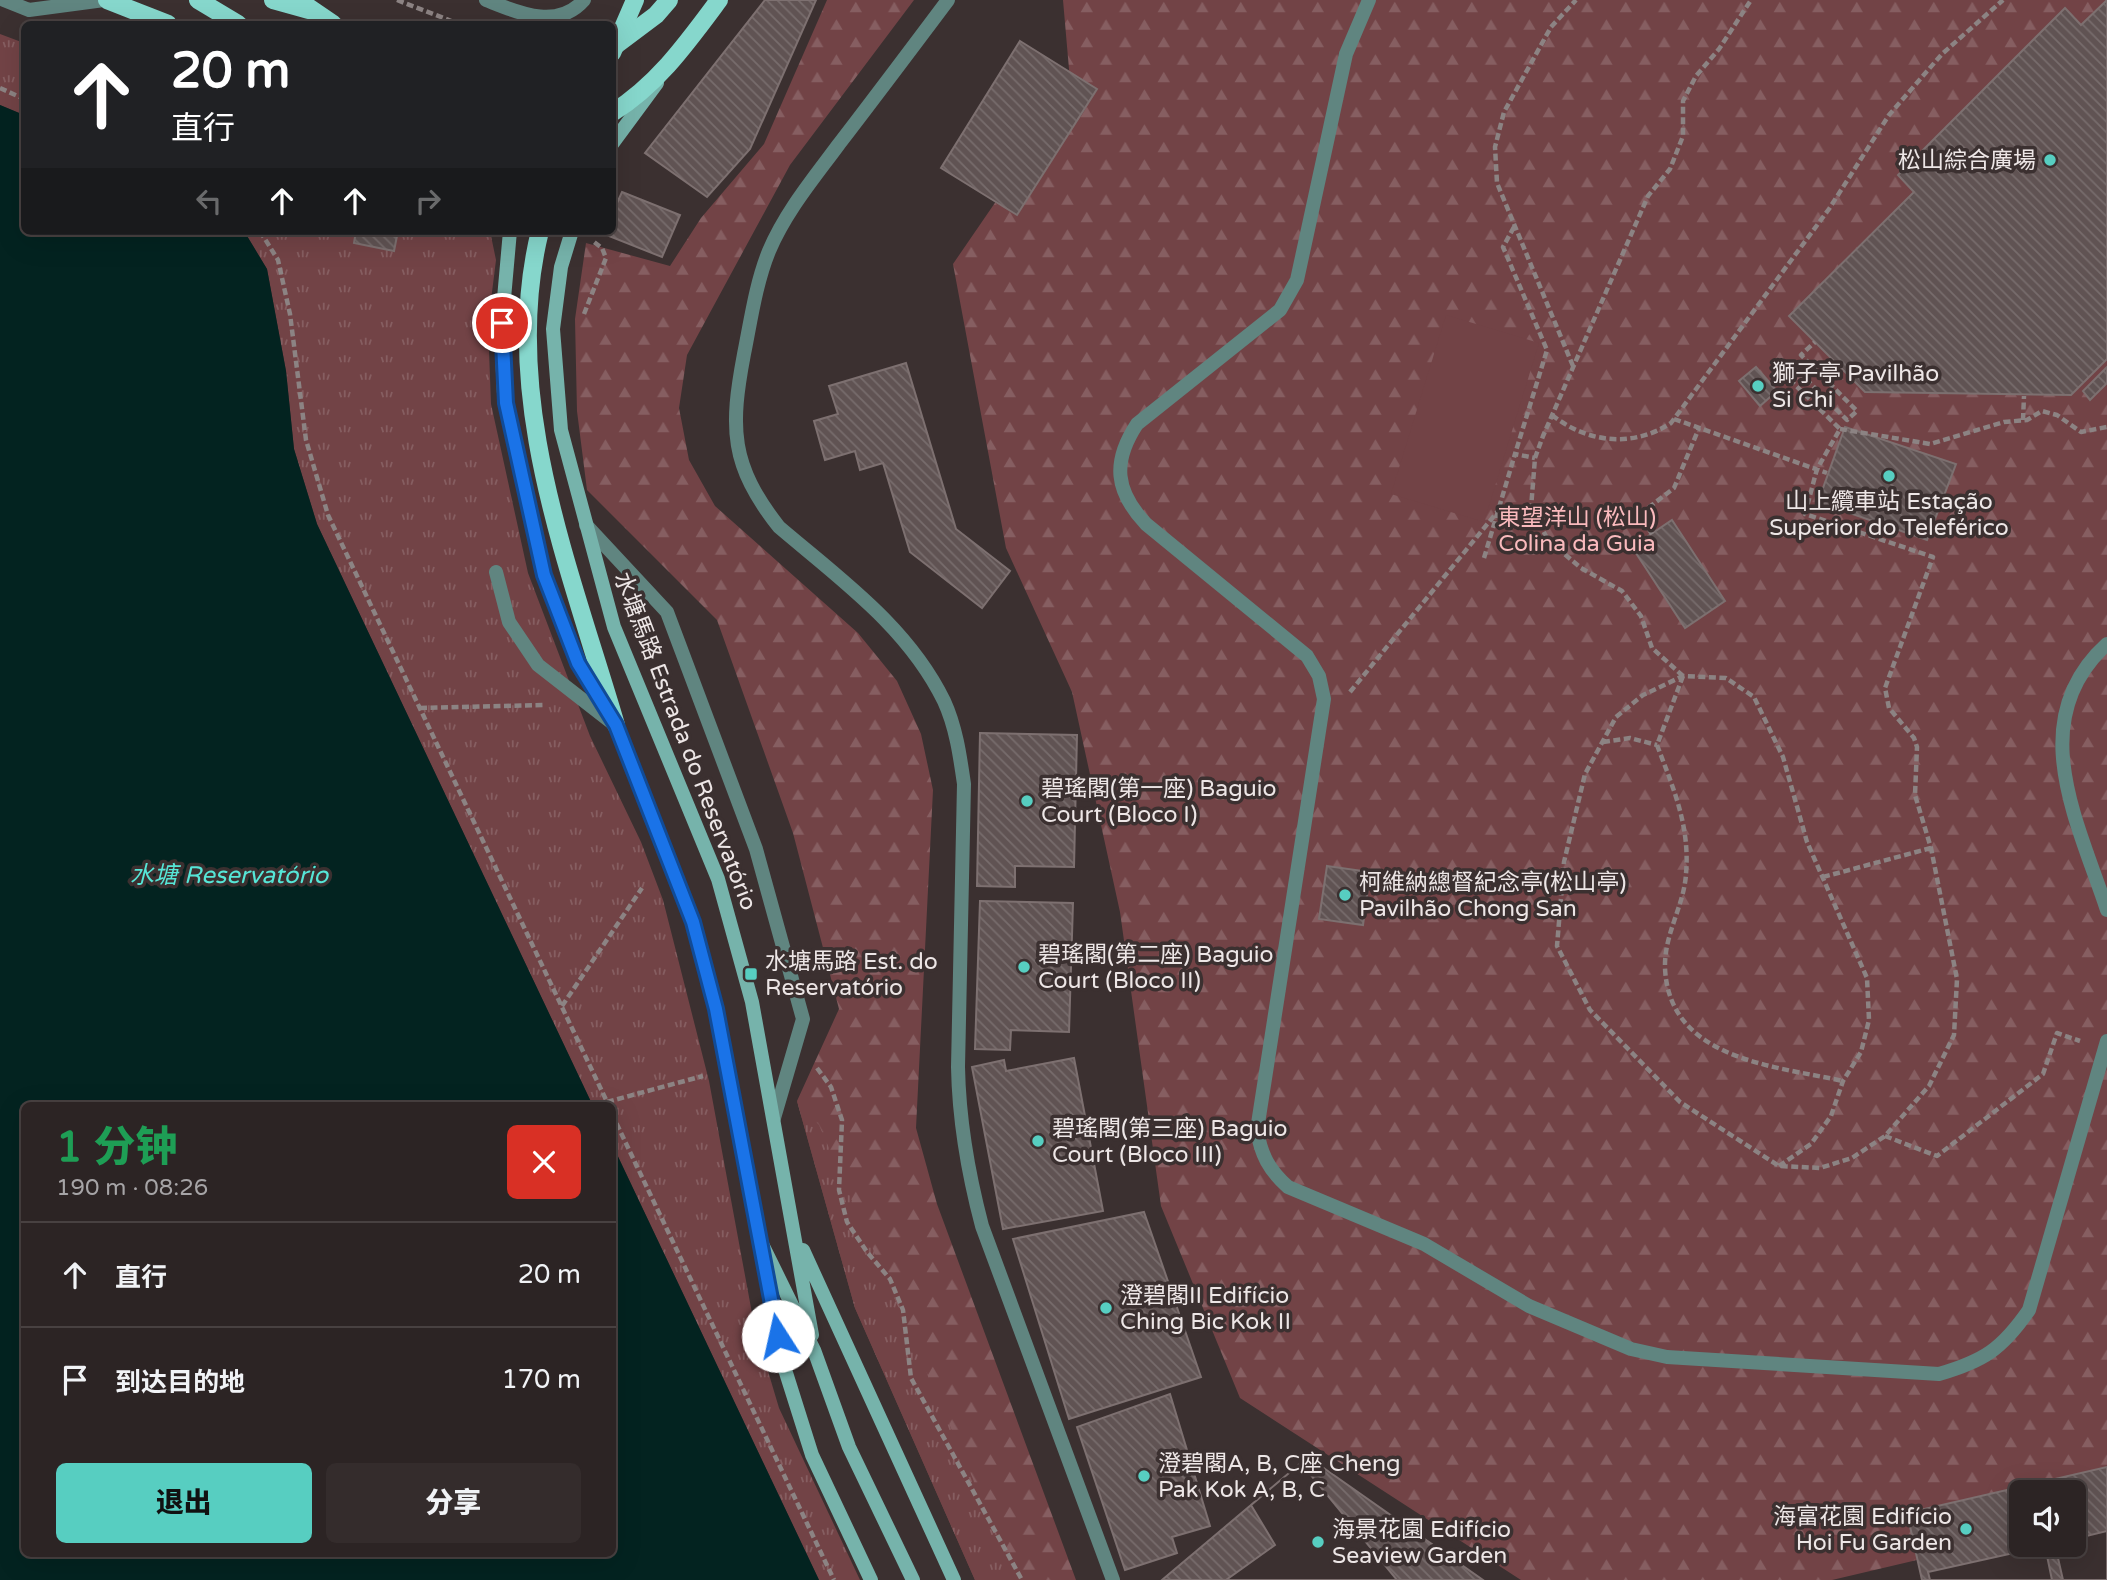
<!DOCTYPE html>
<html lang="zh">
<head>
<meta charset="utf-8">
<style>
	body { margin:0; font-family:"Varela Round","Noto Sans SC",sans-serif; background:#342c2c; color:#f1f3f6; height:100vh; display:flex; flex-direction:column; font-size:26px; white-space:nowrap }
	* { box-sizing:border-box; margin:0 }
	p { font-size:23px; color:#a6a4a6 }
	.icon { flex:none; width:38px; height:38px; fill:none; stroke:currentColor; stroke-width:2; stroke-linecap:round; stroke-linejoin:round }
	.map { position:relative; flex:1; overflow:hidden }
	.panel { position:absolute; left:21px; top:1102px; width:595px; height:455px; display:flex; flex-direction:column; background:#2c2424; border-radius:10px; box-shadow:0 7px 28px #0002,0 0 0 2px #484141 }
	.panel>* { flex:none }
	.hud { position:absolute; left:21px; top:21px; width:595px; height:214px; border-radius:10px; box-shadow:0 7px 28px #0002,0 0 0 2px #484141; background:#202124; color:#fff; overflow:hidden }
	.fabs { position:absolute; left:2009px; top:1480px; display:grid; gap:14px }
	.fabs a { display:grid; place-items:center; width:77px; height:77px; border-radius:10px; background:#2c2424; box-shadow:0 7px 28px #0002,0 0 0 2px #484141; font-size:35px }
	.pin { position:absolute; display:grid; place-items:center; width:60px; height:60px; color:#fff; margin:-30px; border:4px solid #fff; border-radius:50%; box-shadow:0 2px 7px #0007 }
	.me { position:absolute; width:77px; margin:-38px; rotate:350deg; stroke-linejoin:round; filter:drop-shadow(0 0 5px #0008) }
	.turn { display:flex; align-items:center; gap:24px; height:147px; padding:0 35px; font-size:32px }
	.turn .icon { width:91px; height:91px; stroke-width:2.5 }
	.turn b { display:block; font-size:49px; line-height:60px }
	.lanes { display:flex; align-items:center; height:66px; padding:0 35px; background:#0003; justify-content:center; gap:35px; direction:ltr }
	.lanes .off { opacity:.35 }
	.round { display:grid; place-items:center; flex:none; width:74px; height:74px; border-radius:10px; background:#342c2c }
	.overview { display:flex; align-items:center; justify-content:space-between; height:119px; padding:0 35px }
	h1 { font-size:42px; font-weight:800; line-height:52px; color:#1e9e55 }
	.action { display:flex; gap:14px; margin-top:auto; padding:14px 35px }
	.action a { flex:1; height:80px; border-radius:10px; background:#57cec1; color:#111; font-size:28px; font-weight:800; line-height:80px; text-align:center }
	.action a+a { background:#342c2c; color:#f1f3f6 }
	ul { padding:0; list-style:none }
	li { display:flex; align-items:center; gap:21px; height:105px; padding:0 35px; border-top:2px solid #484141 }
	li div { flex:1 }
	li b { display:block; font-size:26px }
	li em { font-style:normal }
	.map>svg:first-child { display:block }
	.forest { fill:url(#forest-firs) }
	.park { fill:url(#park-tufts) }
	.pitch { fill:#724346 }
	.water { fill:#032320 }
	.building { fill:url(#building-back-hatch); stroke:#7d7070; stroke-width:2; fill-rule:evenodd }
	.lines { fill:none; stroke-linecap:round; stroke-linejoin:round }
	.path { stroke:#8c8383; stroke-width:4.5; stroke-dasharray:7 3.5; stroke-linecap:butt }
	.service { stroke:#608580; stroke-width:14 }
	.pedestrian { stroke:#608580; stroke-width:14 }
	.tertiary { stroke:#608580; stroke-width:14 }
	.secondary { stroke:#76b3ab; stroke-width:14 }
	.primary { stroke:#86d7cc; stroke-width:18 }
	.primary-bridge { stroke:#86d7cc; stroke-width:18 }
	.route-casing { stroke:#114b97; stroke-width:18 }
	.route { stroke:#1a73e8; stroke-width:12 }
	.poi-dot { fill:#57cec1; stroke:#3b3030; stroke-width:2.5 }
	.labels { text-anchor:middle; stroke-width:7; stroke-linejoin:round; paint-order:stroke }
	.poi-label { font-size:23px; fill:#ede6e6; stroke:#3b3030; text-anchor:start }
	.park-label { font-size:23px; fill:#fababd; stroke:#3b3030 }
	.street-label { font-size:23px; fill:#ede6e6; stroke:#3b3030 }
	.water-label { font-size:24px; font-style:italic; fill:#56e6d7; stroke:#3b3030 }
</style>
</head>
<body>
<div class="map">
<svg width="2107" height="1580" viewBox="0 0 2107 1580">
	<defs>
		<pattern id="forest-firs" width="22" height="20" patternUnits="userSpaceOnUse" patternTransform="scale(1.75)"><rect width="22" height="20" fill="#724346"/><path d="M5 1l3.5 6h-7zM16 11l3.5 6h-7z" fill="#865e61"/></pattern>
		<pattern id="park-tufts" width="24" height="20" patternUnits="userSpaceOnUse" patternTransform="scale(1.75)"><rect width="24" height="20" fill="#724346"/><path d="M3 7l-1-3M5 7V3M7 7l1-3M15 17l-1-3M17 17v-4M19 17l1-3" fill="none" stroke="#865e61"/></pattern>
		<pattern id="building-back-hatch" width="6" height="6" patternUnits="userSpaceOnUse" patternTransform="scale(1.75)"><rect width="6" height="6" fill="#605353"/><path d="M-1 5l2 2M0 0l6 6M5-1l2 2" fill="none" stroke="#776c6c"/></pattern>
	</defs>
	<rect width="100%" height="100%" fill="#3b3030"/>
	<path class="forest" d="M827,0H914L790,165L687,355L679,408L689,460L715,506L858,633L897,681L921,734L933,790L916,1128L937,1204L1076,1580H975L855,1308L797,1101L839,1009L793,833L717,620L587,490L577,411L575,319L586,243L670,266L701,218L764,144Z
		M1063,0H2107V1467L1908,1513L1917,1560L1832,1580H1521L1240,1398L1161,1206L1120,912L1072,692L1006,548L953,264L1071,92Z"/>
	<path class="park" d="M0,34L24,43V115L0,105Z
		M244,231H490L496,260L488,324L491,404L528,573L590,736L641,842L663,900L709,1081L754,1324L779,1408L860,1580H819L613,1146L612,1106H593L317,524L294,449L286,371L267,269Z
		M797,1101L819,1125L1017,1580H975L855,1308Z"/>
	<path class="pitch" d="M1446,315L1539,343L1484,522L1391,494Z"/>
	<path class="water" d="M0,105L24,115V231H244L267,269L286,371L294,449L317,524L593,1106H24V1554H612L613,1146L819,1580H0Z"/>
	<path class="building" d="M765,0H816L750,149L707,197L645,153Z
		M2107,0V359L2071,395L1865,392L1789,316L1914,192L1898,175L2065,8L2081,25Z
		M1020,41L1097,89L1017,215L941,168Z
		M622,192L680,215L662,257L604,234L612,231V214Z
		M356,231H398L394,251L354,243Z
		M906,363L956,529L1010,571L982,608L910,552L883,463L860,470L855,451L825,460L814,421L838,414L829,386Z
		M1756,367L1777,391L1760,406L1739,381Z
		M2107,367V383L2090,400L2083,391Z
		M1845,427L1956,464L1927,540L1818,502Z
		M1672,520L1725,601L1685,628L1632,547Z
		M980,733L1077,735L1074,867L1015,866V887L977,886Z
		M1327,866L1370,872L1363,925L1319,919Z
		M980,901L1073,903L1069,1032L1011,1030L1010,1050L975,1049Z
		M1074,1058L1103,1211L1003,1229L972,1067L1004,1060L1006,1071Z
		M1144,1212L1201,1377L1069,1419L1013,1239Z
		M1170,1394L1210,1526L1172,1537L1177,1553L1125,1570L1077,1427Z
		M1308,1457L1483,1580H1162Z
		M1301,1463L1397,1580H1226L1275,1545L1251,1505Z
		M2107,1467V1580H1922L1907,1513ZM2021,1493H2074V1545H2021Z
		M2107,1531V1580H2063L2055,1545H2074V1539Z
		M2045,1546L2052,1580H1930L1928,1572Z"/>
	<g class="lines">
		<path class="path" d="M397,0L459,24
			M0,88L24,99
			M612,178V180
			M1514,227L1503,247L1547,350L1515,454
			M260,231L278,260L290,314L306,440L328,515L609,1106
			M584,314L606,258L602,248L594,242
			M1573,366L1497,183L1495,147L1504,112L1551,27L1576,0
			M1552,415C1587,443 1633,448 1671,423L1829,209L1889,115L1942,54L2003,0
			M1674,419L1827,473
			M2023,420L2024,396
			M1840,429L1930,444L2004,422L2027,420L2042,411L2057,415L2081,432L2107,427
			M1652,534L1643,520V512L1674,488L1699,428
			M1484,558L1515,454L1535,458
			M1683,676L1652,648L1641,616L1622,591L1581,568L1548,540L1531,508L1535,458L1543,436L1648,196L1670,169L1683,136V101L1696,76L1719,49L1751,0
			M1683,676L1657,745C1674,790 1690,826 1686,874C1684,906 1664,934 1665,968C1669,1060 1775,1066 1843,1081
			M1350,692L1498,511
			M420,708L545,705
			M1603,742L1630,738L1657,745
			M1823,877L1931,848
			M562,1006L642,888
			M817,1068L831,1087L842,1120L839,1190L847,1222L867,1252L890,1279L903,1310L911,1378L1022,1580
			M607,1102L703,1076
			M612,1114L834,1580
			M1885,1136L1937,1156L2043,1074L2057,1033L2080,1041
			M1779,1166L1811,1144L1831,1116L1843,1081L1861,1052L1869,1020L1867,978L1807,842L1783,757L1754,697L1726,678L1683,676L1643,695L1616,717L1585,774L1564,862L1557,946L1590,1010L1680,1102L1779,1166L1820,1168L1852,1158L1885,1136L1929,1086L1954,1035L1957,979L1931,848L1915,795L1917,747L1914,738L1889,708L1885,688L1933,557L1805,514L1817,469L1840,429L1785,375L1794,367L1847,420L1857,411L1801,355L1815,342"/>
		<path class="service" d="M4,0L29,10L104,0
			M486,0C517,12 557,31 584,0
			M586,525L667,612L756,849L803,1019L774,1118
			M496,572L509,622L538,665L615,725"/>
		<path class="pedestrian" d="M1369,0L1346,54L1297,280L1280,310L1137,424C1112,462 1115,491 1146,524L1307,656L1319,676L1324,699L1257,1130C1261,1155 1269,1170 1288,1187L1424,1244L1529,1306L1631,1349L1667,1357L1939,1374C1984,1361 2002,1349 2029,1310L2107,1041
			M2107,644C2023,720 2078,822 2107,910"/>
		<path class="tertiary" d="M948,0C912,48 876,96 839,144C814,178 786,211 769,251C756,283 751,319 744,354C730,428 730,465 779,527C840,579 908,627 944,701C956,727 960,756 964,784L958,1067C959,1121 968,1173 982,1226L1113,1580"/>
		<path class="secondary" d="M612,144L657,83
			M510,231L501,332L504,394L541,567L578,663L616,725L693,922L716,1009L760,1240L814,1350L849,1447L913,1580
			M572,231L561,267L553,329L561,430L614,627L718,879L752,1002L812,1335
			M803,1250L954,1580
			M763,1258L782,1360L812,1455L871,1580"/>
		<path class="primary" d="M107,0L168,24
			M198,0L238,24
			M273,0L309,10
			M298,0L333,24
			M612,48L656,15L669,0
			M612,113C658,84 687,43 719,0
			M540,231C499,396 570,568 616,725"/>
		<path class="primary-bridge" d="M612,53L635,0"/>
	</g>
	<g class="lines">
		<defs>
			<path id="route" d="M502,323L506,403L544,575L578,663L616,725L693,922L716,1009L778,1336"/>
		</defs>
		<use href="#route" class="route-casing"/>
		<use href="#route" class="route"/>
	</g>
	<g class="poi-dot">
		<circle cx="2050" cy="160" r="7"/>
		<circle cx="1758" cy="386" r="7"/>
		<circle cx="1889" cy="476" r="7"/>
		<circle cx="1027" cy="801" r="7"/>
		<circle cx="1345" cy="895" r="7"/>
		<circle cx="1024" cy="967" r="7"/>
		<rect x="744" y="967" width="14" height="14" rx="3.5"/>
		<circle cx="1038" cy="1141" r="7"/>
		<circle cx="1106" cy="1308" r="7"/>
		<circle cx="1144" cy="1476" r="7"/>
		<circle cx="1966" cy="1529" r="7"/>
		<circle cx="1318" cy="1542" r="7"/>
	</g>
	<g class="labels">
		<g class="poi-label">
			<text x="2036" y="168" text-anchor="end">松山綜合廣場</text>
			<text x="1772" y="381">獅子亭 Pavilhão<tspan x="1772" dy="26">Si Chi</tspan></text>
			<text x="1889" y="509" text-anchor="middle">山上纜車站 Estação<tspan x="1889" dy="26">Superior do Teleférico</tspan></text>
			<text x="1041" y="796">碧瑤閣(第一座) Baguio<tspan x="1041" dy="26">Court (Bloco I)</tspan></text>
			<text x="1359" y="890">柯維納總督紀念亭(松山亭)<tspan x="1359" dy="26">Pavilhão Chong San</tspan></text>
			<text x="1038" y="962">碧瑤閣(第二座) Baguio<tspan x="1038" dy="26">Court (Bloco II)</tspan></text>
			<text x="765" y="969">水塘馬路 Est. do<tspan x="765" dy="26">Reservatório</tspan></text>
			<text x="1052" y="1136">碧瑤閣(第三座) Baguio<tspan x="1052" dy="26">Court (Bloco III)</tspan></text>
			<text x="1120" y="1303">澄碧閣II Edifício<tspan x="1120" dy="26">Ching Bic Kok II</tspan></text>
			<text x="1158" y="1471">澄碧閣A, B, C座 Cheng<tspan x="1158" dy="26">Pak Kok A, B, C</tspan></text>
			<text x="1952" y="1524" text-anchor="end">海富花園 Edifício<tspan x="1952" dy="26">Hoi Fu Garden</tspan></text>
			<text x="1332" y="1537">海景花園 Edifício<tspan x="1332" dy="26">Seaview Garden</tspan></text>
		</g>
		<g class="park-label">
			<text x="1577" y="525">東望洋山 (松山)<tspan x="1577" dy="26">Colina da Guia</tspan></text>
		</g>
		<g class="street-label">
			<text transform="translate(686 741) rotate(69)" y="8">水塘馬路 Estrada do Reservatório</text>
		</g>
		<g class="water-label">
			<text x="229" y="883">水塘 Reservatório</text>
		</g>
	</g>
</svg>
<div class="fabs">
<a><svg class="icon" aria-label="sound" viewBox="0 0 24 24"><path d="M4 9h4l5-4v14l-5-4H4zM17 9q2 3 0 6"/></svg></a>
</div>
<div class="pin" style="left:502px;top:323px;background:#d93025"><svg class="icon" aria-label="arrive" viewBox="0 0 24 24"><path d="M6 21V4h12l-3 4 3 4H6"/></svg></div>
<svg class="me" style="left:778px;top:1336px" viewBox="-20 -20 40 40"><circle r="19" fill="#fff"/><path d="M0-13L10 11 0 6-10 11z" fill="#1a73e8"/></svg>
<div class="hud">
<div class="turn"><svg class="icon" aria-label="ahead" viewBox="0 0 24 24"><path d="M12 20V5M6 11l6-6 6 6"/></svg><div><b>20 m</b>直行</div></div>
<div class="lanes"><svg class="icon off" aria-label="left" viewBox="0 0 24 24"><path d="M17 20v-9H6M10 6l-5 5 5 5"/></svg><svg class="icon" aria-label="ahead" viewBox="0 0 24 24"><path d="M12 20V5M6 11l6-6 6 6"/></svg><svg class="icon" aria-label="ahead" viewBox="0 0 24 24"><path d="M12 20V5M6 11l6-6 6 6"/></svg><svg class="icon off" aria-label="right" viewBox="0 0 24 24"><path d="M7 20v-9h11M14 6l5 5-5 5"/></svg></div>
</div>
<section class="panel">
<div class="overview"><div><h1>1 分钟</h1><p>190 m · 08:26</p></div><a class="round" style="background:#d93025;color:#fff"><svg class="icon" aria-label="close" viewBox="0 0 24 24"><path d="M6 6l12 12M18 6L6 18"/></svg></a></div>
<ul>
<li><svg class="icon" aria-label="ahead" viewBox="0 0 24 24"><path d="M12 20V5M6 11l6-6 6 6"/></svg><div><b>直行</b></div><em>20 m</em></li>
<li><svg class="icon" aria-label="arrive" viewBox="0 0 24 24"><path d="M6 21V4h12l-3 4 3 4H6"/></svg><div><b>到达目的地</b></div><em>170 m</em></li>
</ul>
<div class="action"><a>退出</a><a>分享</a></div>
</section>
</div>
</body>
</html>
